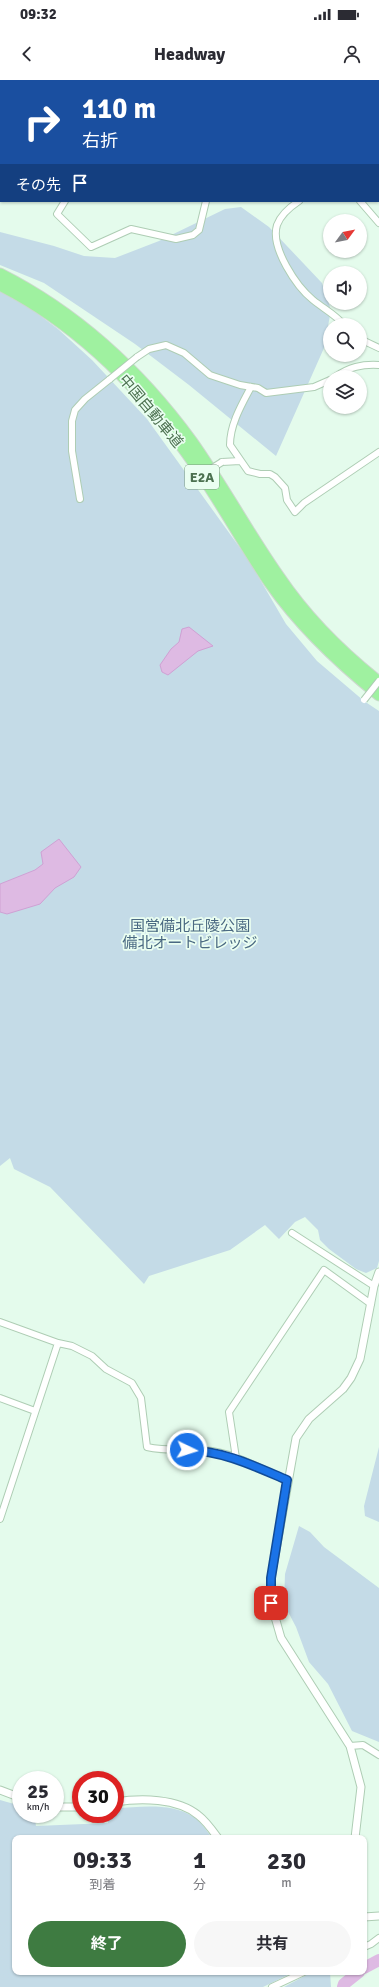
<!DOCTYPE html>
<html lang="ja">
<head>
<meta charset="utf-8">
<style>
	body { margin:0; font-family:Signika,"Noto Sans JP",sans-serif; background:#f7f7f7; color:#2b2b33; height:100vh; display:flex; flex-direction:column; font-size:15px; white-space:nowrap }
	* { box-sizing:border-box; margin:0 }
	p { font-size:13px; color:#7c7c81 }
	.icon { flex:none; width:22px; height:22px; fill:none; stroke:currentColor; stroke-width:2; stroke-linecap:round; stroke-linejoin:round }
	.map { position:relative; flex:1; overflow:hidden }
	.drawer { position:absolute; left:12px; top:1755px; width:355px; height:140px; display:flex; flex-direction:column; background:#fff; border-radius:8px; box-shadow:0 1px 3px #0004 }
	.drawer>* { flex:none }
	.guide { position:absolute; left:0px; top:0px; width:379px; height:122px; box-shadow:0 1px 3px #0004; background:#1a4fa0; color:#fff; overflow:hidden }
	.needle { width:26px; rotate:58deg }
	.controls { position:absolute; left:323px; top:134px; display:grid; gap:8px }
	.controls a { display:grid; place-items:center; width:44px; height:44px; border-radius:50%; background:#fff; box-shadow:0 1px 3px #0004; font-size:20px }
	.speed { position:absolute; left:12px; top:1691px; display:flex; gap:8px; font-size:20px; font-weight:700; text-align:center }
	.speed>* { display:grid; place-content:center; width:52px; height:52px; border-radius:50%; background:#fff; box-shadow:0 1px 3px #0004; line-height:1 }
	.speed small { font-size:10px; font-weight:400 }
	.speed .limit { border:6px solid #d22; background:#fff; color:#111 }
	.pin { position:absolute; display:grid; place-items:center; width:34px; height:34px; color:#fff; margin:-17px; border-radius:8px; box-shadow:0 2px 6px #0006 }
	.me { position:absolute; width:44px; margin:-22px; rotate:94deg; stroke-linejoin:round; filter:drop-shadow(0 0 3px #0008) }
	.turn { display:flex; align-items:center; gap:14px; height:84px; padding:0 16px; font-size:18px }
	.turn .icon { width:52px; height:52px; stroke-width:2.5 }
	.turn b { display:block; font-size:28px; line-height:34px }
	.then { display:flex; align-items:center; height:38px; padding:0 16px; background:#0003; gap:8px; font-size:15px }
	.eta { display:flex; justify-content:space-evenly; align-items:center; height:68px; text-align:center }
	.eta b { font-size:24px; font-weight:700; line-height:28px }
	.primary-button { display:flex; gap:8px; margin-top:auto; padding:8px 16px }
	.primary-button a { flex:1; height:46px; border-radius:24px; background:#3e7b41; color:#fff; font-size:16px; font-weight:700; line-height:46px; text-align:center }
	.primary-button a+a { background:#f7f7f7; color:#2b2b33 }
	.status { display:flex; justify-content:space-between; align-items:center; height:28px; padding:0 20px; background:#fff; direction:ltr }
	.status svg { height:11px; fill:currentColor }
	header { display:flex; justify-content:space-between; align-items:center; height:52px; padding:0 16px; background:#fff; font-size:18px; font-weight:700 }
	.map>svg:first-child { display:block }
	.green { fill:#c4dbe7 }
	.water { fill:#debae3; stroke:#cfa1d4 }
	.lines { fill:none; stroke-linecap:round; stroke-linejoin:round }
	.stream { stroke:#cfa1d4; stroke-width:2 }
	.river { stroke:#debae3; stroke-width:12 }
	.minor-casing { stroke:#aecdb4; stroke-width:8 }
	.tertiary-casing { stroke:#aecdb4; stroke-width:9 }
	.secondary-casing { stroke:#acd0b3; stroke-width:10 }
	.motorway-casing { stroke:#cdd7ce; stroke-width:13 }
	.minor { stroke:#fff; stroke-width:6 }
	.tertiary { stroke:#fff; stroke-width:7 }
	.secondary { stroke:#fff; stroke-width:8 }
	.motorway { stroke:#9ff1a0; stroke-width:11 }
	.minor-bridge-casing { stroke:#aecdb4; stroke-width:8; stroke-linecap:butt }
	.minor-bridge { stroke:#fff; stroke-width:6 }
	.route-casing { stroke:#114b97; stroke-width:10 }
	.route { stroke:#1a73e8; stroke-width:7 }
	.labels { text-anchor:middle; stroke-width:3.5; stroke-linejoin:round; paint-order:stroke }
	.shield { fill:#eafef1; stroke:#7b9b80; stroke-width:1 }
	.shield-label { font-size:14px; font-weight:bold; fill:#4c7150 }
	.street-label { font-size:15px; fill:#4c7150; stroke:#eafef1 }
	.park-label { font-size:15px; fill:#4a6982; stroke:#eafef1 }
</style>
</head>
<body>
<div class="status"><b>09:32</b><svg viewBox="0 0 49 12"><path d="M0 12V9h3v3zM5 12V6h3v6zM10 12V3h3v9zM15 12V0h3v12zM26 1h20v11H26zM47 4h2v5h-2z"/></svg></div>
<header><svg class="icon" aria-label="back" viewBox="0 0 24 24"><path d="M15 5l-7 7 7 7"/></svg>Headway<svg class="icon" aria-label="person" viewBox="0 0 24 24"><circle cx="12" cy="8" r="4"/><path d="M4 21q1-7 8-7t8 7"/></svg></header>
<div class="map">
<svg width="379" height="1907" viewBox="0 0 379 1907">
	<rect width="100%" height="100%" fill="#e4fbec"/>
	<path class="green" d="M241,127L269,147L322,203L331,230L324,268L276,376L189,305L135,264L44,203L0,185V152L54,166L84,176L115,178L159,161L225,129Z
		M0,210L26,225L58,249L92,280L147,339L248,479L286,544L317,581L364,621L379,631V1181L377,1188L366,1193L356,1189L329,1169L320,1160L318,1150L305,1137L295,1142L279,1159L265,1145L230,1170L149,1196L144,1204L50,1107L14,1089L10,1078L0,1086Z
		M379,1367V1442L365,1436L364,1426Z
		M299,1446L310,1452L324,1467L379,1508V1662L352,1651L328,1604L309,1582L296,1547L284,1524L285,1494Z
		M0,1720L21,1726V1734H34L36,1746L108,1743L107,1734H115V1728C141,1727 171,1722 194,1737C201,1742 207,1751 212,1758H15V1892H294L263,1907H0Z
		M312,1892H330L331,1907H284Z"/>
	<path class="water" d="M189,547L213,566L198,571L168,595L162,592L160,585L171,569L179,562L182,549Z
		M59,759L81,787L74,797L55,808L40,824L7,834L0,832V804L35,790L43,784L41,772Z"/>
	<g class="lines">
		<path class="stream" d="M19,1V0
			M0,21L1,20"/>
		<path class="river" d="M364,1888L379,1880
			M343,1907L344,1904L359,1892"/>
		<defs>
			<path id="minor" d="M227,0L228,1
				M65,121L57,134L91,167L131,149L176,159L193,155L199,150L206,121
				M299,121C290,127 281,134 277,145C270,168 297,207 313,220C324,229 335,234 344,245
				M360,121L379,143
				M360,259L379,268
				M137,277L149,269L166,265L184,273L210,295L240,305L258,308L266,313L314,307L330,300
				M335,297C349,287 362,284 379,285
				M251,307C242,324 230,344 230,365L248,391L260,394H270L275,397L285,408L287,420L295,432L304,423L379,372
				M222,382L240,381
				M80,419L72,371V341L75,330L85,319L110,299
				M292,1153L374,1206
				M0,1242L58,1263L72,1266L92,1276L106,1289L132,1303L141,1318L147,1367C168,1372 191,1368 212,1371C238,1375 264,1390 287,1401
				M0,1318L35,1331
				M236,1378L229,1332L324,1190L371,1224
				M0,1439L58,1263
				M350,1666L363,1665L379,1675
				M364,1867L371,1864L379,1858
				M272,1907L304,1892"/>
			<path id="tertiary" d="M0,1710L21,1718
				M115,1722C141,1718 177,1718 198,1735C206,1741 213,1751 218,1758
				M55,1727H81
				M355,1758L361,1707L350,1666L281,1558L271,1523V1498L296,1358L309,1339L343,1309L351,1298L360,1279L374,1206L379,1192
				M364,1837L379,1836"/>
			<path id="secondary" d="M136,1L137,0
				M0,115H1"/>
			<path id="motorway" d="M0,194C77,233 141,292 192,362C223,406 248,453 279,497C306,537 341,572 379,602
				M0,205C75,243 134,301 183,368C215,411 240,459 270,503C300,546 338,582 379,615"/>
		</defs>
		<use href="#minor" class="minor-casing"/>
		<use href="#tertiary" class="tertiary-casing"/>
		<use href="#secondary" class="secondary-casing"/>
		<use href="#motorway" class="motorway-casing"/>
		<use href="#minor" class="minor"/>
		<use href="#tertiary" class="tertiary"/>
		<use href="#secondary" class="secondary"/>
		<use href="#motorway" class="motorway"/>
		<defs>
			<path id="minor-bridge" d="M110,299L137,277
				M190,402L222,382
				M364,620L379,601"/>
		</defs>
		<use href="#minor-bridge" class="minor-bridge-casing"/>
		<use href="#minor-bridge" class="minor-bridge"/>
	</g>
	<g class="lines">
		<defs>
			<path id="route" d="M187,1370C224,1371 254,1386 287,1400L271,1498V1523"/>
		</defs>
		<use href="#route" class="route-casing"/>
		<use href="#route" class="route"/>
	</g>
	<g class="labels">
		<rect class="shield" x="185" y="385" width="34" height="24" rx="3"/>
		<g class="shield-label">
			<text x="202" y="402">E2A</text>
		</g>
		<g class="street-label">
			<text transform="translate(151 331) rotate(50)" y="5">中国自動車道</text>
		</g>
		<g class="park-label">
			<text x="190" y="851">国営備北丘陵公園<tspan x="190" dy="17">備北オートビレッジ</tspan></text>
		</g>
	</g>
</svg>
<div class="controls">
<a><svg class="needle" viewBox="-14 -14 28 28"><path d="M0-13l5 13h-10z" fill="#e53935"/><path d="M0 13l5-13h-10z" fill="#7c7c81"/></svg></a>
<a><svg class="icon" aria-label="sound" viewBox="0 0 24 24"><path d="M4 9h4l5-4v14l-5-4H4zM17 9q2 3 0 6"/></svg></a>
<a><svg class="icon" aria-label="search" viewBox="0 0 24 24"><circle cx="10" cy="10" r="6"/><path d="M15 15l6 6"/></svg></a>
<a><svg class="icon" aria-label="layers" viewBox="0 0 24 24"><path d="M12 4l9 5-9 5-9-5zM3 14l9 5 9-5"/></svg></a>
</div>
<div class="speed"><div>25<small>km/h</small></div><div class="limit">30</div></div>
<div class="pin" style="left:271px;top:1523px;background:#d93025"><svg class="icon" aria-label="arrive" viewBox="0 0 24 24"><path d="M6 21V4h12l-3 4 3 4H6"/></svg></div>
<svg class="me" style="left:187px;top:1370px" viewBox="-20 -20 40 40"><circle r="17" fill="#1a73e8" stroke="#fff" stroke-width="3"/><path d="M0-11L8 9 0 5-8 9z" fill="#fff"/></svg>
<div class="guide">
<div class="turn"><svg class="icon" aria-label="right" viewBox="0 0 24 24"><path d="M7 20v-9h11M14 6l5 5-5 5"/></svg><div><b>110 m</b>右折</div></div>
<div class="then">その先<svg class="icon" aria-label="arrive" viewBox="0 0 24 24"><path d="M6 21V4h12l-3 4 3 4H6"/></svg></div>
</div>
<section class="drawer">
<div class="eta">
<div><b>09:33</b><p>到着</p></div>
<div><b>1</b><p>分</p></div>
<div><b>230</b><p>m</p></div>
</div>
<div class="primary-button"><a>終了</a><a>共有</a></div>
</section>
</div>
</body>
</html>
